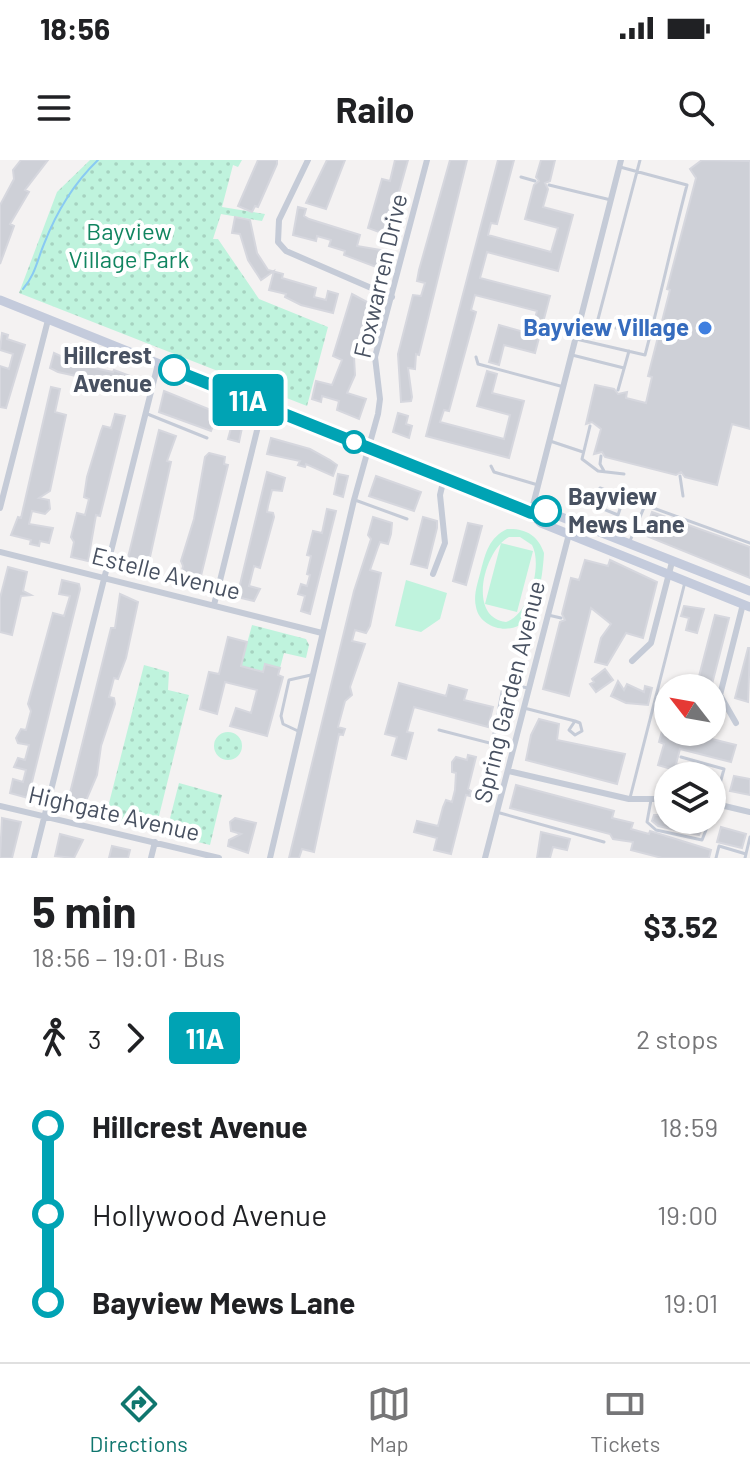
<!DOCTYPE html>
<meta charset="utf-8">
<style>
:root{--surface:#fff;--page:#f6f6f6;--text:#202124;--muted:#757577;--line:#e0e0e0;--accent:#0f766e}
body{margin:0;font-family:Barlow,sans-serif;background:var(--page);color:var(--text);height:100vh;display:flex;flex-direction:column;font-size:30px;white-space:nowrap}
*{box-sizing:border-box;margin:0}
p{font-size:26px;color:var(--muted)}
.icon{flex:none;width:44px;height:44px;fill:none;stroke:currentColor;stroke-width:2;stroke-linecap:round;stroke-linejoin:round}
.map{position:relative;height:698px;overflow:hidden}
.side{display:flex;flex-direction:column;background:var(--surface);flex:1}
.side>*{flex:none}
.badge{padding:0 16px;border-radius:6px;font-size:28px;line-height:52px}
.needle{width:52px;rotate:301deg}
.buttons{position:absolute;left:654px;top:514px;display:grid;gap:16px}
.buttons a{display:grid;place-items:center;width:72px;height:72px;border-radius:50%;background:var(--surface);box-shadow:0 2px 6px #0004;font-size:40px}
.map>.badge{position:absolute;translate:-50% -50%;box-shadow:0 0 0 4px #fff}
.legs{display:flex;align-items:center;gap:12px;height:88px;padding:0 32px;font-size:26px}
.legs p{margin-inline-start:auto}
.overview{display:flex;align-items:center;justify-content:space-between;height:136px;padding:0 32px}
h1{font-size:44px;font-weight:700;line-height:60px}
ul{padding:0 32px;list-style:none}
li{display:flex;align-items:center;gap:28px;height:88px;font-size:30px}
li i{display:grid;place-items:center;width:12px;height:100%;margin:0 10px;background:currentColor}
li i::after{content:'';width:20px;height:20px;margin:-10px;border:6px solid;border-radius:50%;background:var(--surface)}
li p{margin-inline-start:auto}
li:first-child i{background:linear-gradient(#0000 50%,currentColor 0)}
li:last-child i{background:linear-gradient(currentColor 50%,#0000 0)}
.status{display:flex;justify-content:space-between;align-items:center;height:56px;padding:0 40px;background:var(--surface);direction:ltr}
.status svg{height:22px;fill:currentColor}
header{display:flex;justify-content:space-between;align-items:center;height:104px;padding:0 32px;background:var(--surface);font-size:36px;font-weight:700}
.tabs{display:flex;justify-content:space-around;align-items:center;height:112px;border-top:2px solid var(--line);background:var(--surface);font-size:22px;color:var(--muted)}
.tabs a{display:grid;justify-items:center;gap:4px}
.tabs .current{color:var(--accent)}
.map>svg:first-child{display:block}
.green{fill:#bff3dd;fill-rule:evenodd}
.park{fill:url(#park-dots)}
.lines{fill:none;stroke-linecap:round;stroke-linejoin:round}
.stream{stroke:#89caf3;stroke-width:2}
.building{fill:#ced0d7;stroke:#d6d7de;stroke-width:2}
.lane{stroke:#c5cbd7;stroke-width:3}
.street{stroke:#c5cbd7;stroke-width:6}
.secondary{stroke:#c4cbdc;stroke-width:9}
.line-1-casing{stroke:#fff;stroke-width:18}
.line-1{stroke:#00a3b4;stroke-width:12}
.shop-dot{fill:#3f7fe0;stroke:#fff;stroke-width:3}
.stop-1-dot{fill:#fff;stroke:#00a3b4;stroke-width:4}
.labels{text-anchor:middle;stroke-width:8;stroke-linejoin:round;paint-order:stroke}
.park-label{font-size:24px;fill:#118560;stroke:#fff}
.street-label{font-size:24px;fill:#485161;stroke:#fff}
.shop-label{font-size:24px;font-weight:bold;fill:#366cbe;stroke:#fff;text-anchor:end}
.stop-label{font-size:24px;font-weight:bold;fill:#485161;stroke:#fff;text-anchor:end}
</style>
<div class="status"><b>18:56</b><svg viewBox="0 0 49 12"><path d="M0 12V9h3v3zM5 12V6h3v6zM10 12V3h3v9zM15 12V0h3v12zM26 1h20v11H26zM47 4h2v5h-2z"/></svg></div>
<header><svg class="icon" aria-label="menu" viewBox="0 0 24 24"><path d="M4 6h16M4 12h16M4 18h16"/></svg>Railo<svg class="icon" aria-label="search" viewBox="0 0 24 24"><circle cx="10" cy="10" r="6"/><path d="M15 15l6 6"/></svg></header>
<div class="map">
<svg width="750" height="698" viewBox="0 0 750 698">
<defs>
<pattern id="park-dots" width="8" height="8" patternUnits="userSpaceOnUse" patternTransform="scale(2)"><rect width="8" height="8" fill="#bff3dd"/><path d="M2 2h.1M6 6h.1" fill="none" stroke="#a6d2c0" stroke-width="1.8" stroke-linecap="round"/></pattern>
</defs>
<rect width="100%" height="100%" fill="#f4f2f2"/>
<path class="green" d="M507,369c18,-1 31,6 37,24 -1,19 -5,53 -18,67 -14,16 -46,9 -50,-13 -3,-12 2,-25 5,-37 5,-18 8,-32 26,-41zM509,377h11l12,8c11,20 -3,70 -26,77 -40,-5 -21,-73 3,-85z
M501,383l32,8 -16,61 -32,-8z
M406,420l41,13 -7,26 -19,13 -26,-6z"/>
<path class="park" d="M90,0h152l-4,7 -5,-2 -11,42 43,7 -3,7 -41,-7 -8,25h5l41,60 69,28 -21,79 -288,-113 38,-101z
M252,465l54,14 3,6 -3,13 -22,-5 -4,15 -14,-3 -4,6 -21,-5z
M144,505l25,7 -1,18 21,5 -34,137 -50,-13z
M214 586a14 14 0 1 1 28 0a14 14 0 1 1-28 0Z
M179,623l43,12 -12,50 -44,-11z"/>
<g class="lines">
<path class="stream" d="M23,129c12,-14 14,-28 21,-45 12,-31 30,-61 54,-84"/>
</g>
<path class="building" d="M21,0h27l-23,30 4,2 -19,32 4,2 -14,38v-59l14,-26 -1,-9z
M258,0h19v4l-19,43 -3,-1 -3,6 -14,-6z
M327,0h18l-19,49 -20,-6z
M395,0h13l-21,75 -19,-7 14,-49 8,2z
M450,0h17l-48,195 -3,-1 -1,15 -7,-1 4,29 -1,4 -10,1 -3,-48 15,-59 8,1 4,-13 -8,-2 2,-11z
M498,0h16l-17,64 -6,-1 -3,12 63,17 7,-24 -33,-9 9,-34 5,-4 -3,-4 5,-17h14l-5,21 -5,2 3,6 -5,18 30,8 -15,56 -71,-19 -7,26 70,18 -15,57 -31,-8 -5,20 -10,-3 10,-37 32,9 6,-23 -62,-16 -4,15 5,2 -27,99 -5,-1 -4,12 64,17 6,-24 -33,-9 10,-35 10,3 -5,19 32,8 -15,57 -83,-22z
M702,0l48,1v268l-18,-5 -15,61 -32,-8 -4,-5 -5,3 -71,-18 -3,-5 -8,2 7,-25 -9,-7 -6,2 9,-39 19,4 4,5 9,-2 -1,6 20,5 6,-26 -4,-1 22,-86 -3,-1 29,-111 -6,-9z
M298,47l8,2 -2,7 5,3 51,16 -3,11 30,5 -3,19 -40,-15 1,-4 -16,-5 2,-6 -14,-4 -1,5 -23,-6z
M235,57l15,3 7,33 11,17 15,4 -1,4 34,10 -2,9 12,3 2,-9 10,3 -5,19 -32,-8 -16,-8 1,-3 -17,-4 5,-19 -13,9 -13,-20 -8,-26 -8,-1z
M352,134l17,9 -9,30 3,1 -9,23 1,18 -8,18 19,6 -7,20 -22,-9 2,-9 -17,-5 -1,6 -9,-3 4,-18 16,4 10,-25 -9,-4z
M2,173l6,2 -1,4 18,6 -19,63 -6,-1v-41l9,3 4,-15 -13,-4z
M54,193l26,12 33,7 1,-2 24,9 -3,14 -27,-11 -6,4 -9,-2 1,-4 -36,-8 -8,-4z
M51,227l9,2 -5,23 11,3 -16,76 -11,7 10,2 1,9 -5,5 -13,-3 -3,13 24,4 -4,15 -9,-2 -1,5 -9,-2 1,-4 -20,-5 7,-18 3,1z
M164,231l79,32 -4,19 -11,-3 3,-11 -17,-5 -3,8 -52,-19z
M398,253l10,3 -2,8 6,2 -3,12 -16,-6z
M115,254l10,2 -25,100 -4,-1 -8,46 -17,-4 3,-15 -3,-5 6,-24 8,2 4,-16 -5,-2 3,-20 14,-46 2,-5 8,2z
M159,270l17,6 -9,25 4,1 -25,113 -21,-5z
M271,278l39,11 20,11 7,5 -4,11 -27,-12 -1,3 -7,-2 2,-4 -33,-7z
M209,293l16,4 -1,7 4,1 -30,123 -19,-5 4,-17 -2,-5 13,-42 11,-62z
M267,312l18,6 -3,13 -10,-1 -4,16 -1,6 6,1 1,4 -14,51 -6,-2 -5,20 11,3 -6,12 -17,-4z
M338,314l10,2 -5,21 -9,-3z
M376,316l45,16 -7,19 -45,-15z
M327,349l9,2 -26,103 -9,-3 4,-15 -7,-2 3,-10 6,2 3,-11 -3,-1 4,-18 -4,-1 6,-24 9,2z
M652,352l98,35v31l-106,-43z
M373,357l19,6 -1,11 -3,10 -8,-2 -2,5 -8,23 11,3 -11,53 -4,7 -11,-3 -3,11 13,3 -15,43 2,8 -7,6 -7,26 7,2 -2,6 -4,-1 -25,118 -12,-3 -3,9h-10l65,-267 17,-52 -3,-4z
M423,357l14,4v7l-10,40 -16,-4z
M468,363l14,3 -16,59 -13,-4z
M585,400l23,6 2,-6 47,22 -14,56 -17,-5 -19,32 -12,-3 6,-24 10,-14 -20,-16 -22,88 -26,-7 17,-67 5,-2 -3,-6 9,-36 8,2z
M8,407l19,5 -4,19 8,4 -10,1 -9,39 -12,-3v-34z
M62,420l17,4 1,5 -52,209 -18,-5 3,-14 10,3 3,-12 -12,-3 4,-9 7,2 4,-15 -11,-2 -2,-5 5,-9 5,1 5,-19 -3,-7 25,-91 11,3 6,-20 -11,-2z
M120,434l18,8 -12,56 -8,21 -4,-1 -5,19 5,1 1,6 -14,42 -4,29 -15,35 -15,-5 44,-177h4z
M684,446l20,3 -7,24 -11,-3 3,-12 -8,-2z
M715,455l14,3 -18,70h-15z
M228,477l19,5 -6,24 22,6 2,-8 15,4 -2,7 5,2 -16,59 -37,-10 6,-18 15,5 6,-23 -32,-8 -8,32 -17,-5 9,-37 10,2z
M748,488h2l-2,54 -13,-4z
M605,509l8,11 -17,12 -6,-8 4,-2 -2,-3z
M618,521l6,9 3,-6 17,8 1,-6 7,2 -4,17 -22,-2 -15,-7z
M399,523l47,13 3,-11 18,5 -3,10 29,7 -5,20 -74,-20 -7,25 6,1 -7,26 -14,-4 5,-18 -12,-3z
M666,557l2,15h16l52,13 -5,17 -51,-13 -4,15 39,12h-38l1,-5 -20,-6 6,-21 -5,-2z
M539,559l20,5 -2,16 68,14 -8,30 -91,-24 5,-25z
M468,595l8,2 -8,32 3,2 -1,5 -4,-1 -15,59 -17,-4 3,-12 -23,-6 3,-11 21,5 5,-19 3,-7 6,2 3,-12 1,-17 -4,-1v-10l4,-5 11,3z
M734,616l16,3v16l-20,-4z
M516,625l98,26 -2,7 21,5 -2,6 18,5 1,-3 61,19 -2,8h-47l-31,-8 2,-8 -20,-3 -3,-5 -100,-26z
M654,655h14v5h37l-6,15 -41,-9 -6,-5z
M2,658l19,4 -9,36h-12z
M235,658l21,5 -8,30 -20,-7 1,-6 12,-6 -10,-3 -1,-9z
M721,667l25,7 -4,14 -25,-6z
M541,672l29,7 -3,11 -14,-3 -3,11h-13z
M60,674l23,6 -9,18 -19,-2z
M112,686l18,4 -2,8h-19z"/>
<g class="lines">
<path class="lane" d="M640,0l-43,163 53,14
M521,17l14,4
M549,25l62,15
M576,179l69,16c15,-56 27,-113 42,-170l-67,-18
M572,195l52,13
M476,197l2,7 86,23
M618,230l11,-39
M145,253l62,25
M590,266l-8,33 16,12 26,3
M550,281l33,11
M601,296l-1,8 4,7
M491,306l3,6 44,13
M680,316l3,20
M624,337l-6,18 -27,-11 9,-16 45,17 -15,36
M355,340l52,19
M645,345l105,38
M548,455l13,3
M524,548l51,13 5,2 2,8 -7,4 -6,-5 6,-9
M439,570l74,19
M298,571l-15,-7 -2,-8 8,-36 22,-5
M492,584l11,-57 5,-3 20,4
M681,597l43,12 -12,44
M630,638l55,-216
M651,640l-4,22 9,8 46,10 8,-20
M500,653l104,29
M716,698l3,-12 27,8
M745,698l5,-21"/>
<path class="street" d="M308,0l-29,60 -1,22 8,9 106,46
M0,348l48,-188
M531,353l90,-353
M0,392l322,81
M433,414l12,-31 -5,-48 4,-17
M214,445l49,-199
M632,501l19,-18 21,-81
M736,563l-16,-28 23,-91
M508,611l121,28h39
M712,643l38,9
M0,646l219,52
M34,698l124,-494
M151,698l4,-16
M270,698l84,-358 24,-86 2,-15 -5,-42 52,-197
M485,698l84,-324"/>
<path class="secondary" d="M0,140l531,213 10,10 209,84
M531,353l15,-2 204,80"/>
</g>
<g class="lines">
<g class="line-1-casing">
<path id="line-1" d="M174,210l345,138 12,5 15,-2"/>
</g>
<use href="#line-1" class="line-1"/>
</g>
<circle class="shop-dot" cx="705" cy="168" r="8"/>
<g class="stop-1-dot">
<circle cx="174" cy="210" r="14"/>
<circle cx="354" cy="282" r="10"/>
<circle cx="546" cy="351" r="14"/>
</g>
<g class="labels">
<g class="park-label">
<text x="129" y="80">Bayview<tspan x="129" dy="28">Village Park</tspan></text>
</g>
<g class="street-label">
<text transform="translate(381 116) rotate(-77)" y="8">Foxwarren Drive</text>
<text transform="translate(166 414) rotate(14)" y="8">Estelle Avenue</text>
<text transform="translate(510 532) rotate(-76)" y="8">Spring Garden Avenue</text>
<text transform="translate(114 654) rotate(13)" y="8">Highgate Avenue</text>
</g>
<g class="shop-label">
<text x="689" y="176">Bayview Village</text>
</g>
<g class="stop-label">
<text x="152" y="204">Hillcrest<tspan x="152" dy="28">Avenue</tspan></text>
<text x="568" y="345" text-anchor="start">Bayview<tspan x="568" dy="28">Mews Lane</tspan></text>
</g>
</g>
</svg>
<div class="buttons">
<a><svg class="needle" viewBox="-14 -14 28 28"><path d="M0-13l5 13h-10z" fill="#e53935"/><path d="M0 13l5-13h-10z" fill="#757577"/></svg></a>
<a><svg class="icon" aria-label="layers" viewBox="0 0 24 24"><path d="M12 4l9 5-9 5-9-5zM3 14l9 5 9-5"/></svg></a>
</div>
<b class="badge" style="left:248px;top:240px;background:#00a3b4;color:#fff">11A</b>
</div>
<section class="side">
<div class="overview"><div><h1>5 min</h1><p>18:56 – 19:01 · Bus</p></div><b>$3.52</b></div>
<div class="legs"><svg class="icon" aria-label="walk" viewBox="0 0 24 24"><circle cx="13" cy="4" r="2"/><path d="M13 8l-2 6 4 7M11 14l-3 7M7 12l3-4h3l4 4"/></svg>3<svg class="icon" aria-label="forward" viewBox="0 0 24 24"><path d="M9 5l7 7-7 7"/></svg><b class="badge" style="background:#00a3b4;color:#fff">11A</b><p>2 stops</p></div>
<ul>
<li><i style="color:#00a3b4"></i><b>Hillcrest Avenue</b><p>18:59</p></li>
<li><i style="color:#00a3b4"></i><span>Hollywood Avenue</span><p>19:00</p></li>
<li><i style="color:#00a3b4"></i><b>Bayview Mews Lane</b><p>19:01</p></li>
</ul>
</section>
<nav class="tabs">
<a class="current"><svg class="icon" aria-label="directions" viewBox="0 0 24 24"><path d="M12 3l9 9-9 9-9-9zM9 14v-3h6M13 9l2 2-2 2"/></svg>Directions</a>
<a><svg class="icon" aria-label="map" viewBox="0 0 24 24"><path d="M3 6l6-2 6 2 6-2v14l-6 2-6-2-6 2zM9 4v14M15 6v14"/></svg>Map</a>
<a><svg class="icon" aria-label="tickets" viewBox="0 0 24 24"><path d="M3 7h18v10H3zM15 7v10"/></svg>Tickets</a>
</nav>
